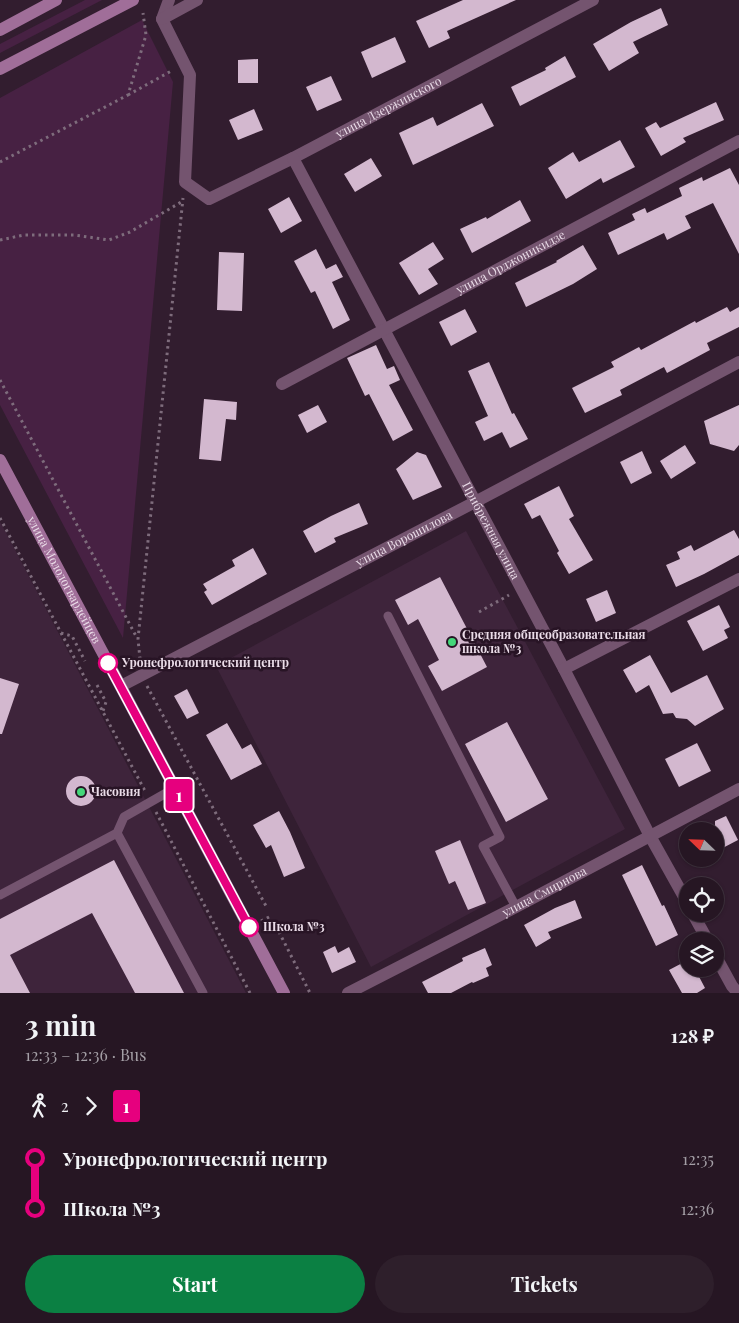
<!DOCTYPE html>
<meta charset="utf-8">
<style>
:root{--surface:#261623;--page:#2e1f2b;--text:#f1f3f6;--muted:#a49fa6;--line:#423541;--accent:#0b8043}
body{margin:0;font-family:"Playfair Display",serif;background:var(--page);color:var(--text);height:100vh;display:flex;flex-direction:column;font-size:19px;white-space:nowrap}
*{box-sizing:border-box;margin:0}
p{font-size:16px;color:var(--muted)}
.icon{flex:none;width:28px;height:28px;fill:none;stroke:currentColor;stroke-width:2;stroke-linecap:round;stroke-linejoin:round}
.map{position:relative;height:993px;overflow:hidden}
.drawer{display:flex;flex-direction:column;background:var(--surface);flex:1}
.drawer>*{flex:none}
.badge{padding:0 10px;border-radius:4px;font-size:18px;line-height:32px}
.needle{width:32px;rotate:293deg}
.tools{position:absolute;left:679px;top:822px;display:grid;gap:10px}
.tools a{display:grid;place-items:center;width:45px;height:45px;border-radius:50%;background:var(--surface);box-shadow:0 1px 4px #0004,0 0 0 1px var(--line);font-size:25px}
.map>.badge{position:absolute;translate:-50% -50%;box-shadow:0 0 0 2px #fff}
.legs{display:flex;align-items:center;gap:8px;height:55px;padding:0 25px;font-size:16px}
.legs p{margin-inline-start:auto}
.head{display:flex;align-items:center;justify-content:space-between;height:85px;padding:0 25px}
h1{font-size:28px;font-weight:700;line-height:38px}
.button{display:flex;gap:10px;margin-top:auto;padding:10px 25px}
.button a{flex:1;height:58px;border-radius:30px;background:var(--accent);color:#fff;font-size:20px;font-weight:700;line-height:58px;text-align:center}
.button a+a{background:var(--page);color:var(--text)}
ul{padding:0 25px;list-style:none}
li{display:flex;align-items:center;gap:18px;height:50px;font-size:19px}
li i{display:grid;place-items:center;width:8px;height:100%;margin:0 6px;background:currentColor}
li i::after{content:'';width:12px;height:12px;margin:-6px;border:4px solid;border-radius:50%;background:var(--surface)}
li p{margin-inline-start:auto}
li:first-child i{background:linear-gradient(#0000 50%,currentColor 0)}
li:last-child i{background:linear-gradient(currentColor 50%,#0000 0)}
.map>svg:first-child{display:block}
.built{fill:#3e243b}
.green{fill:#472143}
.building{fill:#d3b8cf}
.lines{fill:none;stroke-linecap:round;stroke-linejoin:round}
.path{stroke:#7e6c7c;stroke-width:3;stroke-dasharray:2.5 4;stroke-linecap:butt}
.lane{stroke:#74546f;stroke-width:9}
.street{stroke:#74546f;stroke-width:12}
.secondary{stroke:#a06e99;stroke-width:12}
.line-1-casing{stroke:#fff;stroke-width:11}
.line-1{stroke:#e6007e;stroke-width:8}
.poi-dot{fill:#44d77a;stroke:#281425;stroke-width:2}
.stop-1-dot{fill:#fff;stroke:#e6007e;stroke-width:2.5}
.labels{text-anchor:middle;stroke-width:5;stroke-linejoin:round;paint-order:stroke}
.street-label{font-size:12px;fill:#eadce8;stroke:#281425}
.poi-label{font-size:12px;font-weight:bold;fill:#eadce8;stroke:#281425;text-anchor:start}
.stop-label{font-size:12px;font-weight:bold;fill:#eadce8;stroke:#281425;text-anchor:start}
</style>
<div class="map">
<svg width="739" height="993" viewBox="0 0 739 993">
<rect width="100%" height="100%" fill="#321d2f"/>
<path class="built" d="M0,522l10,18 236,453h-246z
M466,531l159,298 -254,138 -155,-301z"/>
<path class="green" d="M85,0h17l-102,53v-9z
M142,20l31,62 -50,556 -123,-233v-307z"/>
<path class="building" d="M463,0h53l-69,31 3,7 -21,10 -13,-27z
M661,8l7,17 -35,17 6,11 -30,18 -16,-27 38,-22z
M395,37l11,25 -34,16 -11,-26z
M565,56l11,21 -56,29 -9,-19 35,-17 -1,-2z
M258,59v24h-20v-23z
M331,76l11,24 -25,11 -11,-24z
M716,102l8,18 -41,18 3,4 -25,14 -16,-28 11,-6 4,6z
M482,103l12,23 -81,39 -14,-32 34,-16 4,9z
M254,109l9,21 -25,10 -9,-20z
M620,140l15,27 -32,16 -2,-5 -35,21 -18,-31 25,-16 6,10z
M371,158l11,18 -27,16 -11,-18z
M730,168l9,17v69l-26,-51 -28,13 6,12 -24,12 -3,-7 -46,22 -10,-22 27,-13 -3,-6 13,-6 2,5 35,-17 -3,-8 23,-11 1,4z
M289,197l13,24 -21,12 -13,-24z
M520,200l11,21 -59,32 -12,-24 26,-12 1,2z
M433,242l11,17 -16,10 10,15 -19,11 -20,-32z
M583,245l14,24 -24,15 -47,23 -11,-24 42,-21 -1,-1z
M316,249l10,20 10,-5 7,13 -11,5 18,38 -17,9 -18,-38 -4,2 -17,-32z
M219,252l25,1 -2,58 -25,-1z
M727,307l3,5 9,-5v20l-32,16 3,7 -43,23 -3,-6 -44,23 2,5 -37,18 -13,-25 42,-21 -3,-5 28,-15 2,3 54,-29 1,2z
M465,309l12,23 -26,14 -12,-24z
M376,345l11,24 7,-3 6,14 -11,5 24,45 -20,11 -24,-47 -4,2 -18,-38z
M489,362l23,52 2,-1 14,26 -18,9 -8,-16 -18,9 -9,-19 13,-6 -20,-45z
M204,399l33,3 -1,18 -10,-1 -5,42 -22,-2z
M318,405l9,17 -20,11 -9,-18z
M739,405v40l-5,6 -24,-7 -6,-23z
M685,445l11,18 -25,16 -11,-18z
M642,451l10,22 -21,11 -11,-22z
M417,452l9,3 16,32 -29,13 -17,-31z
M559,486l15,30 -5,3 24,41 -24,14 -12,-21 2,-2 -19,-36 -8,4 -8,-15z
M359,503l9,21 -34,14 2,4 -21,11 -12,-22 28,-15z
M734,530l5,9v16l-35,19 -28,13 -10,-22 14,-6 -3,-7 14,-7 3,6z
M253,548l14,26 -55,31 -8,-13 3,-2 -4,-6 32,-18 -3,-6z
M440,577l47,90 -45,24 -14,-25 11,-6 -21,-41 -10,6 -13,-25z
M607,590l9,23 -20,9 -10,-23z
M719,605l11,22 -6,3 4,8 -25,13 -16,-30z
M650,655l21,38 36,-18 17,34 -29,17 -8,-7 -11,-1 -3,-5 -10,1 -14,-29 -13,8 -13,-23z
M0,678l19,6 -17,50h-2z
M187,689l12,24 -12,6 -13,-23z
M507,722l41,77 -42,23 -41,-78z
M227,723l15,26 9,-5 11,20 -31,16 -25,-45z
M697,743l14,28 -32,16 -14,-28z
M66 791a15 15 0 1 1 30 0a15 15 0 1 1-30 0Z
M279,811l11,21 15,36 -21,9 -13,-32 -5,3 -13,-23z
M726,816l12,24 -23,12v-31z
M460,840l26,63 -18,7 -13,-29 -6,3 -14,-33z
M114,860l70,133h-49l-43,-80 -82,42 20,38h-30v-74z
M642,865l20,41 2,-1 14,30 -22,11 -34,-71z
M575,900l7,18 -34,14 3,6 -15,9 -12,-22 31,-17z
M335,946l3,7 11,-6 7,15 -24,11 -9,-21z
M485,948l7,17 -6,3 3,8 -16,7 -1,-1 -21,11h-23l-6,-11 41,-21 -1,-3z
M688,960v9h7l10,19 -8,5h-15l-13,-23z"/>
<g class="lines">
<path class="path" d="M128,95l45,-25
M0,162l128,-67 18,-60 -3,-22
M0,240l24,-5h50l35,5 21,-8 53,-31
M0,380l137,258
M0,518l145,273
M479,612l30,-17
M61,633l11,3 13,25
M140,659l-2,-20 45,-441
M97,685l9,17 -3,9
M147,686l119,220
M156,812l94,181
M261,921l10,-5
M276,926l34,67"/>
<path class="lane" d="M388,616l112,221 -17,9 33,61
M117,833l86,160
M0,895l117,-62 7,-16 51,-29"/>
<g class="street">
<path id="s1" d="M169,0l-7,19 28,56 -5,107 24,17 84,-41 300,-158"/>
<path d="M162,19l35,-19"/>
<path id="s2" d="M293,158l271,511 86,167 38,68"/>
<path id="s3" d="M282,384l457,-243"/>
<path d="M564,669l175,-90"/>
<path id="s4" d="M121,686l354,-184 264,-140"/>
<path d="M693,914l15,27"/>
<path d="M715,955l17,31 6,7"/>
<path id="s5" d="M348,993l168,-86 223,-118"/>
</g>
<g class="secondary">
<path d="M0,30l56,-30"/>
<path d="M0,69l133,-69"/>
<path id="s6" d="M0,460l284,533"/>
</g>
</g>
<g class="lines">
<g class="line-1-casing">
<path id="line-1" d="M108,663l141,264"/>
</g>
<use href="#line-1" class="line-1"/>
</g>
<g class="poi-dot">
<circle cx="452" cy="642" r="5"/>
<circle cx="81" cy="792" r="5"/>
</g>
<g class="stop-1-dot">
<circle cx="108" cy="663" r="9"/>
<circle cx="249" cy="927" r="9"/>
</g>
<g class="labels">
<g class="street-label">
<text dy="4" stroke="none"><textPath href="#s1" startOffset="421">улица Дзержинского</textPath></text>
<text dy="4" stroke="none"><textPath href="#s3" startOffset="259">улица Орджоникидзе</textPath></text>
<text dy="4" stroke="none"><textPath href="#s2" startOffset="422">Прибрежная улица</textPath></text>
<text dy="4" stroke="none"><textPath href="#s4" startOffset="319">улица Ворошилова</textPath></text>
<text dy="4" stroke="none"><textPath href="#s6" startOffset="136">улица Молодогвардейцев</textPath></text>
<text dy="4" stroke="none"><textPath href="#s5" startOffset="221">улица Смирнова</textPath></text>
</g>
<g class="poi-label">
<text x="462" y="639">Средняя общеобразовательная<tspan x="462" dy="14">школа №3</tspan></text>
<text x="91" y="796">Часовня</text>
</g>
<g class="stop-label">
<text x="122" y="667">Уронефрологический центр</text>
<text x="263" y="931">Школа №3</text>
</g>
</g>
</svg>
<div class="tools">
<a><svg class="needle" viewBox="-14 -14 28 28"><path d="M0-13l5 13h-10z" fill="#e53935"/><path d="M0 13l5-13h-10z" fill="#a49fa6"/></svg></a>
<a><svg class="icon" aria-label="locate" viewBox="0 0 24 24"><circle cx="12" cy="12" r="6"/><path d="M12 2v4M12 18v4M2 12h4M18 12h4"/></svg></a>
<a><svg class="icon" aria-label="layers" viewBox="0 0 24 24"><path d="M12 4l9 5-9 5-9-5zM3 14l9 5 9-5"/></svg></a>
</div>
<b class="badge" style="left:179px;top:795px;background:#e6007e;color:#fff">1</b>
</div>
<section class="drawer">
<div class="head"><div><h1>3 min</h1><p>12:33 – 12:36 · Bus</p></div><b>128 ₽</b></div>
<div class="legs"><svg class="icon" aria-label="walk" viewBox="0 0 24 24"><circle cx="13" cy="4" r="2"/><path d="M13 8l-2 6 4 7M11 14l-3 7M7 12l3-4h3l4 4"/></svg>2<svg class="icon" aria-label="forward" viewBox="0 0 24 24"><path d="M9 5l7 7-7 7"/></svg><b class="badge" style="background:#e6007e;color:#fff">1</b></div>
<ul>
<li><i style="color:#e6007e"></i><b>Уронефрологический центр</b><p>12:35</p></li>
<li><i style="color:#e6007e"></i><b>Школа №3</b><p>12:36</p></li>
</ul>
<div class="button"><a>Start</a><a>Tickets</a></div>
</section>
